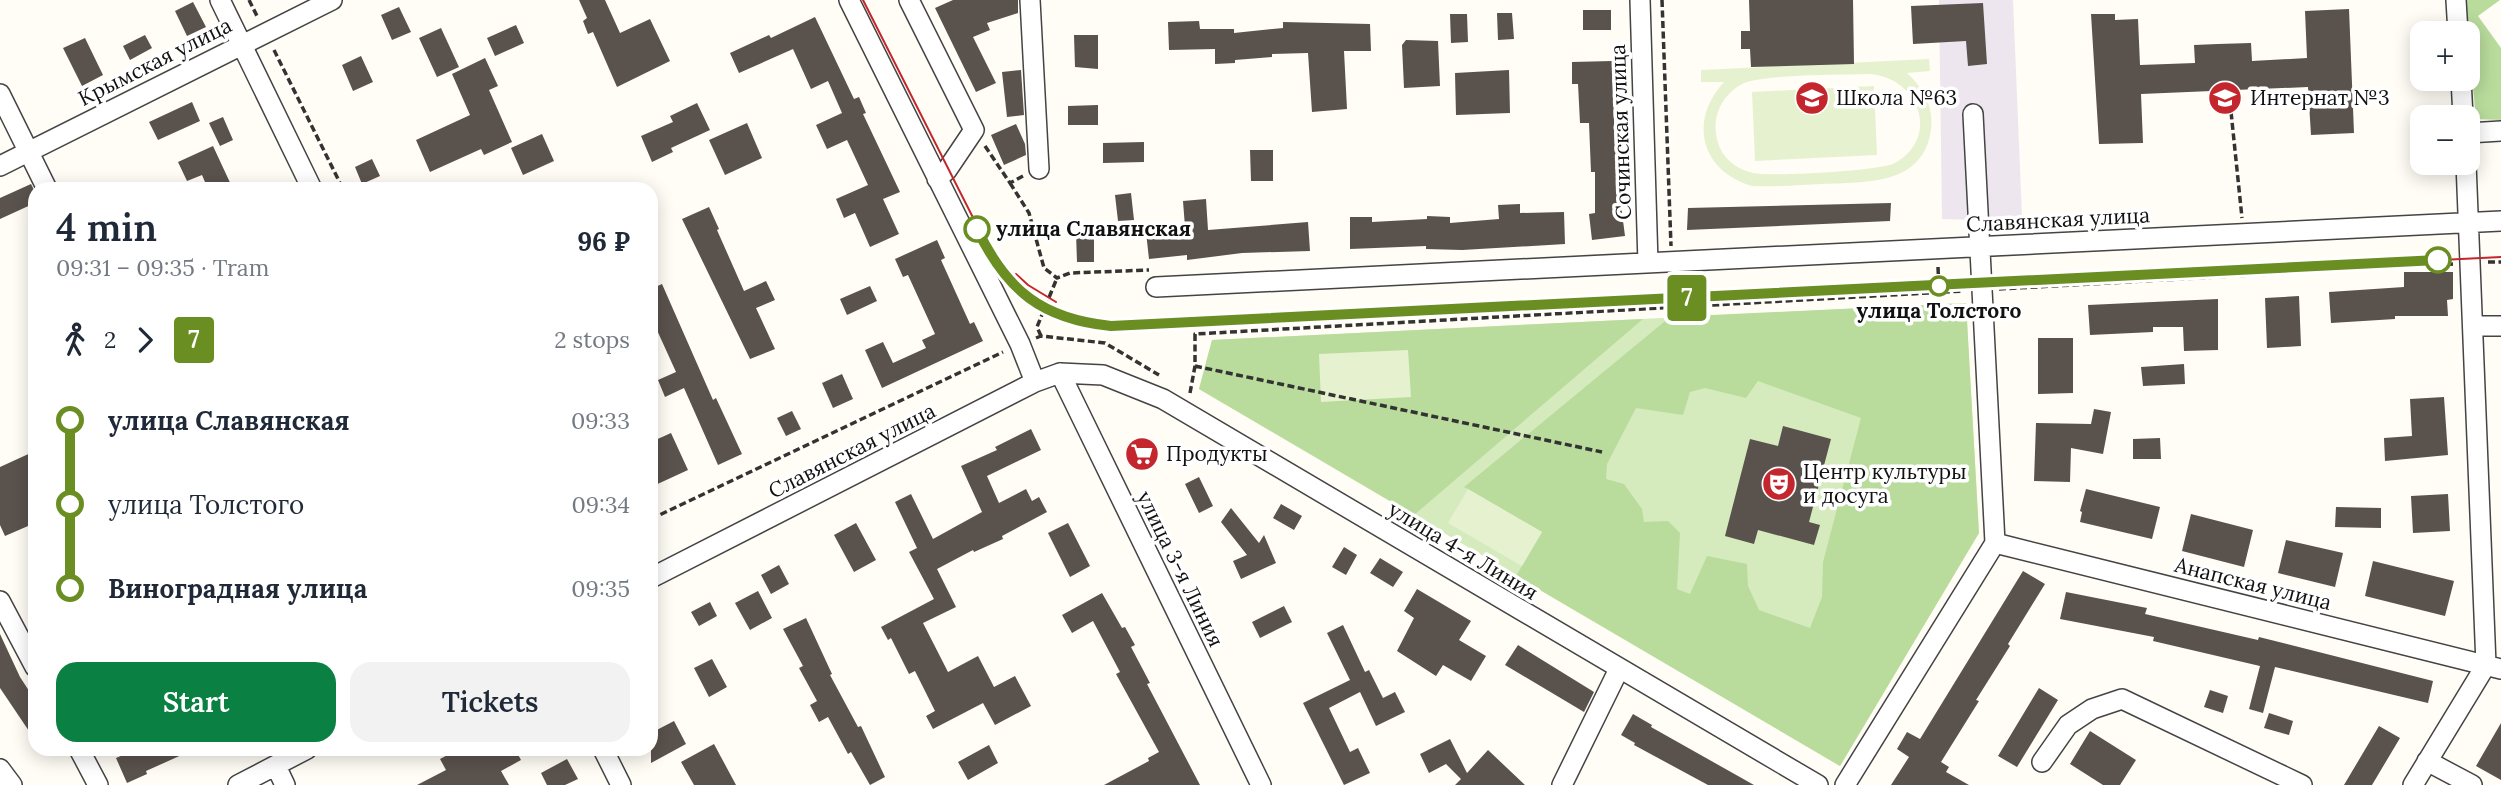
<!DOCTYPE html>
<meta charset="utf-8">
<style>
:root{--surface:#fff;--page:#f2f2f3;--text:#1f2937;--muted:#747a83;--accent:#0b8043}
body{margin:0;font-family:Lora,serif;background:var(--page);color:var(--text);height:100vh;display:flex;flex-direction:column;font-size:26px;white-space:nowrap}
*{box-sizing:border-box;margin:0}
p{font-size:23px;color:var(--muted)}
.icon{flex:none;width:38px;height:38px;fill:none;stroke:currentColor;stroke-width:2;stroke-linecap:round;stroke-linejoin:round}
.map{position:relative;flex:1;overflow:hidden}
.side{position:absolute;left:28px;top:182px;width:630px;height:574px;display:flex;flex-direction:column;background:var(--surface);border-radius:21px;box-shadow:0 4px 18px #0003}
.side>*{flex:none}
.badge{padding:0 14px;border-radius:5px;font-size:24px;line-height:46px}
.controls{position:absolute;left:2410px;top:21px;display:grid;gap:14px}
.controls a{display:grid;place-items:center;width:70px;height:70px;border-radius:14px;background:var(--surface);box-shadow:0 4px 18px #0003;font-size:35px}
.map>.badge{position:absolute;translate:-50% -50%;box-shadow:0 0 0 4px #fff}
.legs{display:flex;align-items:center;gap:10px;height:77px;padding:0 28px;font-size:23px}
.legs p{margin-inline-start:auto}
.head{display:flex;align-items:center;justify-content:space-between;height:119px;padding:0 28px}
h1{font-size:38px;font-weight:600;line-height:52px}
.action{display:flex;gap:14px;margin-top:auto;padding:14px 28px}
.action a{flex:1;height:80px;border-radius:21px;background:var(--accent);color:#fff;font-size:28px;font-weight:600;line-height:80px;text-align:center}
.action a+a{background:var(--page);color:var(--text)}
ul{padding:0 28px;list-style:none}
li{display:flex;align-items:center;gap:24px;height:84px;font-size:26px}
li i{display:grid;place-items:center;width:10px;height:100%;margin:0 9px;background:currentColor}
li i::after{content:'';width:18px;height:18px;margin:-9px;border:5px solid;border-radius:50%;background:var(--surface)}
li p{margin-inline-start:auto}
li:first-child i{background:linear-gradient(#0000 50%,currentColor 0)}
li:last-child i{background:linear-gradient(currentColor 50%,#0000 0)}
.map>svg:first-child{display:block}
.industrial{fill:#eee6ef}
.green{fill:#d5ebbd}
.forest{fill:#b9dc9c;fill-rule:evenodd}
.pitch{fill:#e6f2cf;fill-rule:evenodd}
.building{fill:#5a524d}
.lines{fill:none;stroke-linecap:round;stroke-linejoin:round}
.minor-casing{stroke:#444;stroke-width:22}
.path{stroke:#333;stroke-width:3.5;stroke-dasharray:7 3.5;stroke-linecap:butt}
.minor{stroke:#fff;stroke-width:19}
.tram{stroke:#c4262e;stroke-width:2}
.line-1-casing{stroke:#fff;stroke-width:16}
.line-1{stroke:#6b8e23;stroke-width:10}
.stop-1-dot{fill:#fff;stroke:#6b8e23;stroke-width:3.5}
.labels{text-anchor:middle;stroke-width:7;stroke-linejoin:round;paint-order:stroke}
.street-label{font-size:21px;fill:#111;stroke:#fff}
.poi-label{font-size:21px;fill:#111;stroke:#fff;text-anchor:start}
.stop-label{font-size:21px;font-weight:bold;fill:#111;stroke:#fff;text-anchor:start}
</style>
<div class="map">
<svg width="2501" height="785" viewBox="0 0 2501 785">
<rect width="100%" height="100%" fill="#fffdf5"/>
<path class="industrial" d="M1939,0h74l9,216 -45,4 -35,-1z"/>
<path class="green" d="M1966,303l13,230 -139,233 -641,-377 13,-49z"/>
<path class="forest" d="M2465,0h35l-22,16 23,32v72l-25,-1z
M1966,303l13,230 -139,233 -324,-190 26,-44 -78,-45 206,-170zM1758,381l103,37 -38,144 -1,35 -12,31 -51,-18 -11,-24 -1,-22 -40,-8 -17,38 -13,-5 3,-56 -12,-12 -24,1 -2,-13 -18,-25 -18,-5 1,-15 29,-56 47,7 7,-23 15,-4 41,10z
M1643,319l-229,196 -215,-126 13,-49z"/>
<path class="pitch" d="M1929,59l1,12 -23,2c16,15 27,33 24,56 -7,57 -66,53 -109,55 -23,1 -46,3 -70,2 -51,-15 -64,-65 -28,-104h-23v-12zM1869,74c50,3 72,63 26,89 -14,8 -125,14 -142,10 -14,-3 -27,-12 -33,-25 -5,-11 -6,-25 -2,-36 4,-12 13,-22 24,-28 21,-10 99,-9 127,-10z
M1874,86l3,69 -122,6 -3,-69z
M1408,350l3,47 -90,5 -2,-48z
M1468,489l74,43 -20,34 -74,-43z"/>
<path class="building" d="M579,0h26l15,33 30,-14 20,42 -53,26 -24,-55 -5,2 -5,-13 4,-3z
M953,0h65v13l-31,10 3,7 -17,7 23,46 -20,9 -41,-84z
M1749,0h104l1,64 -103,3 -1,-18h-9v-18h9z
M193,2l13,25 -19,9 -12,-25z
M1983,3l4,61 -19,2 -2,-25 -53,3 -2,-38z
M399,7l12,25 -19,8 -11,-25z
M2349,9l5,124 -43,2 -3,-48 -167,7 2,49 -44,1 -8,-130h24v6l23,-1 2,46 55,-2 -1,-18 24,-1 33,-1 1,18 55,-3 -2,-47z
M1583,10h28v20h-28z
M1497,13h15l2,26 -16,1z
M1450,14h17l1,28 -17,1z
M815,17l39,82 5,-2 7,16 -3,1 37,78 -17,7 16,35 -29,13 -15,-34 -11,5 -8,-19 32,-14 -21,-45 -20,9 -11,-24 26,-12 -14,-32 -17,8 -18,-40 -54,24 -9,-20 39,-18 2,3z
M1199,21l1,8h34v4l49,-5v-6l87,2 1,27h-27l3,58 -35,3 -4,-59 -36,1v3l-37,3v3l-20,1v-15l-46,1 -1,-28z
M516,25l8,18 -29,13 -8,-18z
M441,28l18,39 -22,10 -18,-39z
M145,35l7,13 -22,12 -7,-14z
M1074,35h24v34l-23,-2z
M85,38l18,37 -21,11 -19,-38z
M1406,40l32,1 2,45 -36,2 -2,-43z
M361,56l12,26 -20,9 -11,-26z
M485,58l13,28 -9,4 23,52 -28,13 -3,-6 -51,23 -14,-32 54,-25 -18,-41z
M1612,61l3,88h11l1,56h-6l4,31 -33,4 -3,-26 6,-1v-41h-4l-2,-49h-9l-2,-39h-6v-22z
M1021,70l3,45 -17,2 -5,-45z
M1509,70l1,43 -54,2 -1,-42z
M192,102l8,19 -42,19 -9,-18z
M697,103l13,27 -39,18 2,4 -21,10 -11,-26 32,-14 -3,-6z
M1098,105v20h-30v-19z
M223,117l10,23 -13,6 -11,-23z
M747,123l15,35 -37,17 -16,-35z
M1016,124l9,20 1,11 -22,10 -13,-30z
M542,134l12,27 -31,14 -12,-27z
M1144,142v20l-41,1v-20z
M213,146l20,43h-25l-6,-14 -15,6 -9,-19z
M1250,150h23v31h-22z
M372,159l8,17 -18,8 -7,-17z
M31,184l4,8v11l-35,16v-21z
M1131,193l3,27 -16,1 -3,-26z
M1206,199l2,31 100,-8 2,29 -68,2 -55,7v-5l-38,4 -3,-27 39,-5 -2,-26z
M1891,203l-1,18 -203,9 1,-22z
M1520,204v9l44,-1 1,32 -103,6 -36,-1v-3l-76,3v-32h22v5l55,-3v-3l23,1v6l49,-4 -1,-14z
M709,207l10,22 -2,1 27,61 22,-10 9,19 -19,8 19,41 -25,10 -68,-140z
M1094,232v30h-17l-1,-29z
M937,240l8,18 -4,2 29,64 4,-2 9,19 -101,47 -17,-38 18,-8 10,21 33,-15 -4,-8 13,-6 -27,-59 -5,2 -8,-18z
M2404,272h49v27l-6,1 1,16h-53v3l-64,4 -2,-31 75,-5z
M662,284l51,116 3,-2 26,56 -24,11 -34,-77 -19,9 -7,-17 18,-8 -25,-55v-28z
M870,286l7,15 -30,14 -7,-16z
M2299,296l2,50 -34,2 -2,-50z
M2218,299v51l-34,1 -1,-24h-30v5l-63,3 -2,-30z
M2038,338h35v55l-35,1z
M2184,364l1,20 -42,2 -2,-19z
M842,374l11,25 -20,9 -11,-25z
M2444,397l4,58 -63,6 -1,-23 28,-2 -2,-37z
M2094,409l17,3 -8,42 -32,-6 -1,34 -36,-1 2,-58 55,1z
M792,411l9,18 -15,7 -9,-18z
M1783,426l48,13 -22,83 11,3 -6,20 -56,-15 -4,14 -29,-8 25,-97 28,7z
M1031,429l10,21 -54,26 12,27 27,-14 6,12 7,-4 8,15 -45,24 1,3 -29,13 -1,-2 -36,19 19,38 -33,16 25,49 30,-16 16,31 21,-11 16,30 -36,19 -12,-22 -50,26 -7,-13 9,-5 -20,-40 -6,3 -18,-36 -3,2 -7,-13 53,-28 -25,-47 8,-4 -22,-46 16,-8 22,45 49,-27 -21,-46 36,-16 -2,-3z
M671,433l17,37 -37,17v-45z
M1146,438l12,19 -20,12 -12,-18z
M2160,438l1,21h-28v-20z
M35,451v72l-30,13 -5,-11v-58z
M1199,477l14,29 -14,7 -14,-29z
M2086,489l74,18 -8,32 -72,-17 2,-10 -2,-1z
M2448,494l2,37 -37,2 -2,-37z
M1281,504l21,12 -8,14 -21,-12z
M2336,507l45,1v20l-46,-1z
M1231,508l28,35 5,-8 12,28 -35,16 -8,-18 14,-6 -26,-33z
M2191,514l62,16 -9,37 -62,-16z
M856,523l20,37 -22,12 -20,-37z
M1068,523l22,43 -20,11 -22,-44z
M2286,540l57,13 -8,34 -57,-14z
M1344,547l13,8 -11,20 -14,-8z
M1380,558l23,14 -10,15 -23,-14z
M2373,561l81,20 -9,35 -80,-20z
M779,565l10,19 -18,10 -10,-19z
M2023,571l22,13 -37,60 2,2 -34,54 3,1 -38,61 8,5 -3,5 23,13h-78l18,-28 -12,-8 10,-17 13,7z
M1417,589l54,32 -12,19 27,16 -15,25 -28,-16 -7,11 -39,-25 17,-33 -10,-7z
M758,591l14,27 -22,12 -15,-27z
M2066,592l81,16 -2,6 113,26 1,-3 174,44 -5,22 -153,-36 -12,46 -14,-4 11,-43 -107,-25 1,-4 -94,-18z
M1102,593l20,35 3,-1 10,18 -4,2 19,36 -3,1 53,101h-96l45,-24 -1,-3 11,-6 -43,-78 4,-2 -27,-51 -21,12 -10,-18z
M710,602l7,14 -18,10 -8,-14z
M1284,606l8,16 -32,16 -8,-16z
M806,618l26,56 -2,1 28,52 3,-1 24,51 -15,8 -19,-33 -3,2 -20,-37 -9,5 -9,-17 7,-4 -18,-33 4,-2 -20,-37z
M1343,625l22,47 4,-2 14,28 12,-6 10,20 -29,14 -16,-34 -31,16 21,44 8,-4 12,25 -26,12 -41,-82 47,-23 -23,-47z
M0,634l20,43 15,23v40l-35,-52z
M1518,645l76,47 -10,20 -79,-47z
M712,659l15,28 -18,10 -15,-29z
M2039,688l19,12 -41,67 -19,-11z
M2210,690l18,6 -5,17 -19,-6z
M2269,713l24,8 -4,14 -25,-7z
M1633,714l19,11 -1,2 103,58h-46l-74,-40 1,-2 -14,-8z
M674,721l12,23 -35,19v-30z
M2501,723v57l-25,-14z
M2379,726l21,12 -28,47h-28z
M2090,731l46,29 -16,25h-17l-33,-21z
M1450,739l17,34 21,-23 37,35h-70l6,-6 -15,-15 -17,9 -9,-19z
M714,744l22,41h-42l-13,-23z
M989,745l9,18 -30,17 -10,-18z
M137,749h58l-49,22 1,3 -20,9 -11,-25z
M459,749h56l6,11 -20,11 8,14h-92l29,-15 -6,-11z
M567,759l11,20 -13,6h-18l-6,-12z"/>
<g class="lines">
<g class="minor-casing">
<path id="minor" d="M220,0l92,189
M849,0l171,344 15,38
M909,0l65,130 -27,40 -10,9
M1030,0l9,169
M1640,0l8,263
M2456,0l2,33
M2461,79l2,38
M0,94l47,95
M2468,133l33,-2
M0,166l332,-166
M1156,287l1345,-66
M2473,326h28
M1060,373l201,412
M1995,543l506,126
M651,578l384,-196 25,-9 43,2 60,24 655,386
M0,601l35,66
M79,749l19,36
M603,749l18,36
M2427,761l45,24
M2042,762l26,-37 24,-16 30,-10 180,86
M276,766l9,19
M0,769l12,16
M238,785l69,-36
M1562,785l57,-116
M1845,785l150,-242 -22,-429
M2413,785l73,-120 -20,-502"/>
</g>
<path class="path" d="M249,0l9,18
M1662,0l9,246
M274,50l69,139
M2230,102l12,116
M985,146l25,37 13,-7
M1010,183l19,30 15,55 13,10 13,-5 79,-3
M2488,262h13
M1938,267l1,24
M1999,289l454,-25
M1041,336l-4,-9 20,-49
M1036,338l5,-2 64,7 54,32
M1195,366l407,86
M1190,393l5,-27v-32l768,-43
M651,519l352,-167"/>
<use href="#minor" class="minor"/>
<path class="tram" d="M863,0l137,271c28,35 74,55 119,55l1382,-69
M1016,274l12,11 28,17"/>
</g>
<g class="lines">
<g class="line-1-casing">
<path id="line-1" d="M977,229c30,62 65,90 134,97l1327,-66"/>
</g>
<use href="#line-1" class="line-1"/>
</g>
<defs>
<g id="school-disc" transform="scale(1.75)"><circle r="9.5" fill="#c4262e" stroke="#fff"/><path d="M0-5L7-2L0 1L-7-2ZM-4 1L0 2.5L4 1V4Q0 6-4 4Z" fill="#fff"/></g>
<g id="supermarket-disc" transform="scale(1.75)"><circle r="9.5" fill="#c4262e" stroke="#fff"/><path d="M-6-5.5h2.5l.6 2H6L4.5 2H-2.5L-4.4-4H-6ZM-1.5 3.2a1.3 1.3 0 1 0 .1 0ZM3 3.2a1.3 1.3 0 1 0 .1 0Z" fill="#fff"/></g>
<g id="theatre-disc" transform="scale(1.75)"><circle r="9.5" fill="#c4262e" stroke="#fff"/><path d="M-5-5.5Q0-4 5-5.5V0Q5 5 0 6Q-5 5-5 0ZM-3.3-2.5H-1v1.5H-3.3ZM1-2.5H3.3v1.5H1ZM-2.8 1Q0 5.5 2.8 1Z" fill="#fff"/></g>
</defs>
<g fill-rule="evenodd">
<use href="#school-disc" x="1812" y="98"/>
<use href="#school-disc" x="2225" y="98"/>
<use href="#supermarket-disc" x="1142" y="454"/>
<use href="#theatre-disc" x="1779" y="484"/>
</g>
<g class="stop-1-dot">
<circle cx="977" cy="229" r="12"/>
<circle cx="2438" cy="260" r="12"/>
<circle cx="1939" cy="286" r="9"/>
</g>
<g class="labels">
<g class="street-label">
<text transform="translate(155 62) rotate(-27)" y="7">Крымская улица</text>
<text transform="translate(1621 132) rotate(-92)" y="7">Сочинская улица</text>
<text transform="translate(2058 220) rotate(-3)" y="7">Славянская улица</text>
<text transform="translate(852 451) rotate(-27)" y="7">Славянская улица</text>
<text transform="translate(1463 551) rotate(31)" y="7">улица 4-я Линия</text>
<text transform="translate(1180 569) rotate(64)" y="7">улица 3-я Линия</text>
<text transform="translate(2253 584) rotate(14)" y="7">Анапская улица</text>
</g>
<g class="poi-label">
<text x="1836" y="105">Школа №63</text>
<text x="2250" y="105">Интернат №3</text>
<text x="1166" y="461">Продукты</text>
<text x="1803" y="479">Центр культуры<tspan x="1803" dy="24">и досуга</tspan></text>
</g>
<g class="stop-label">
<text x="996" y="236">улица Славянская</text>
<text x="1939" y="318" text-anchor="middle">улица Толстого</text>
</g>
</g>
</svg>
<div class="controls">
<a>+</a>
<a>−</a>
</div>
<b class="badge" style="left:1687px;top:298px;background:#6b8e23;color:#fff">7</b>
<section class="side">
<div class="head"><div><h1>4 min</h1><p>09:31 – 09:35 · Tram</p></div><b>96 ₽</b></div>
<div class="legs"><svg class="icon" aria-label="walk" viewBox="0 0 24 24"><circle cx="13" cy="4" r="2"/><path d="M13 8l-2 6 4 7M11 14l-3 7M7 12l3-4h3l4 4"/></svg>2<svg class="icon" aria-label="forward" viewBox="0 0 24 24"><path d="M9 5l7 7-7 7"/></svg><b class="badge" style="background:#6b8e23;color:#fff">7</b><p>2 stops</p></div>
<ul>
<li><i style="color:#6b8e23"></i><b>улица Славянская</b><p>09:33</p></li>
<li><i style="color:#6b8e23"></i><span>улица Толстого</span><p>09:34</p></li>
<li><i style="color:#6b8e23"></i><b>Виноградная улица</b><p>09:35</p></li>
</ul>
<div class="action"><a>Start</a><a>Tickets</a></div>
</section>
</div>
